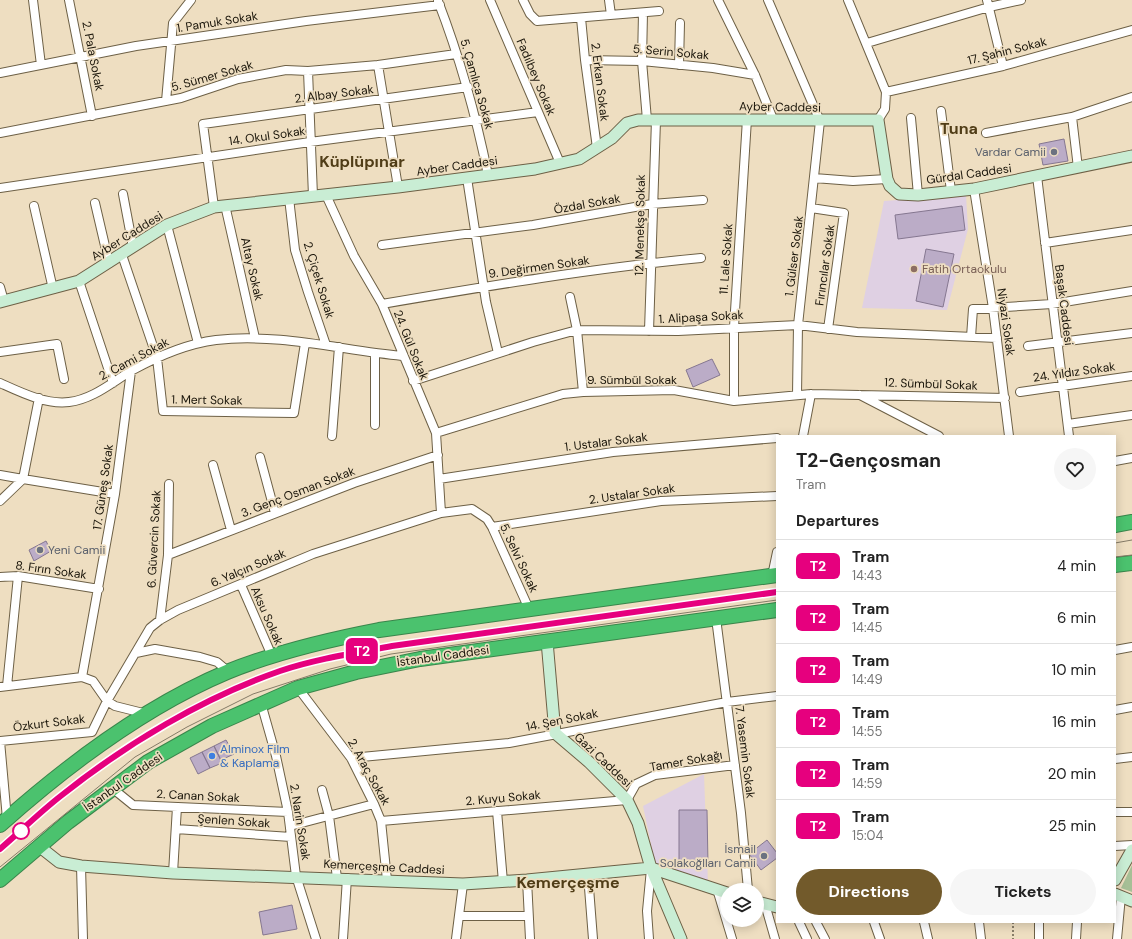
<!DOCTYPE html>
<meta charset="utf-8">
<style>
:root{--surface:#fff;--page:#f6f6f6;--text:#222;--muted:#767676;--line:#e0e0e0;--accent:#725a2b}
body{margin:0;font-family:"DM Sans",sans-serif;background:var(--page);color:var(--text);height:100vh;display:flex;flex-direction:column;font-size:15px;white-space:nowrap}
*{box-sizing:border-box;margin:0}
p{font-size:13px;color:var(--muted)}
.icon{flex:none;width:22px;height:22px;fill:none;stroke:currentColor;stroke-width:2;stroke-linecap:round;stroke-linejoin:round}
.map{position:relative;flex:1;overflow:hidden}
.panel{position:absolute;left:776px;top:435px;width:340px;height:488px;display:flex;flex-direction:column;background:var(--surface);border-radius:0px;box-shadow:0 2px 10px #0003}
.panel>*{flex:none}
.badge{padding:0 8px;border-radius:6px;font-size:14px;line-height:26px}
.controls{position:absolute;left:720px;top:883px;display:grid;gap:8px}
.controls a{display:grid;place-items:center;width:44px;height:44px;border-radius:50%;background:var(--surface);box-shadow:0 2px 10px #0003;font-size:20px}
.map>.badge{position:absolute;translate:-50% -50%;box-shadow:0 0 0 2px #fff}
h2{padding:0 20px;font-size:15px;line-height:36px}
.round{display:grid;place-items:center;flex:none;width:42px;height:42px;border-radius:21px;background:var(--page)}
.summary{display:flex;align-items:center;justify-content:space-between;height:68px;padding:0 20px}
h1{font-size:19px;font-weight:700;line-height:30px}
.action{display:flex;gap:8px;margin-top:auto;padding:8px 20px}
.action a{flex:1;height:46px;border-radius:24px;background:var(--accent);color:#fff;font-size:16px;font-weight:700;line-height:46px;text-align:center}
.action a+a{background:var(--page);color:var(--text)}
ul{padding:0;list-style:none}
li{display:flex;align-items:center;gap:12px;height:52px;padding:0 20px;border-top:1px solid var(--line)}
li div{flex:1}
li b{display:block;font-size:15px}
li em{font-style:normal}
li .badge{min-width:44px;font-weight:700;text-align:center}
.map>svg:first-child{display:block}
.education{fill:#dfd0e3}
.green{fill:#a6bf96}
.building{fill:#bbacc7;stroke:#857790}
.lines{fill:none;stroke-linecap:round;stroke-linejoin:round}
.street-casing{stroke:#6d6046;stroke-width:10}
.secondary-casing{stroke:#6d6046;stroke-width:13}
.highway-casing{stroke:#3a854b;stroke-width:16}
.path{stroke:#887d69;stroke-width:2;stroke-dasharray:2 2;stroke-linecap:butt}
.street{stroke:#fff;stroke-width:8}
.secondary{stroke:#c9edd4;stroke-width:11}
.highway{stroke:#4bc26e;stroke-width:14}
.tram{stroke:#857b67;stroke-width:1}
.line-casing{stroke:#fff;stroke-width:9}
.line{stroke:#e6007e;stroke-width:6}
.worship-dot{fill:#6b7280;stroke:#eedec1;stroke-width:1.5}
.education-dot{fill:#8d6e63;stroke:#eedec1;stroke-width:1.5}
.shop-dot{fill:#3f7fe0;stroke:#eedec1;stroke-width:1.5}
.stop-dot{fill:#fff;stroke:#e6007e;stroke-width:2}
.labels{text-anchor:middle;stroke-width:3.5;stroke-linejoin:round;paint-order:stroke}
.street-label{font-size:12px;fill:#191409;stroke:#eedec1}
.worship-label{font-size:12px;fill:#5b616d;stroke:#eedec1;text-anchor:end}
.education-label{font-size:12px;fill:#785e54;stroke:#eedec1;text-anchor:start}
.shop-label{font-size:12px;fill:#366cbe;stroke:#eedec1;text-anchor:start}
.district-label{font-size:16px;font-weight:bold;fill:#503d17;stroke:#eedec1}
</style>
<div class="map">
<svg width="1132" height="939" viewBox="0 0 1132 939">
<rect width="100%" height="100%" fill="#eedec1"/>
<path class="education" d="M966,195l2,34 -21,81 -85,-2 22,-107z
M704,774l4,110 -53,-20 -12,-58z"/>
<path class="green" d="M1132,865v27l-11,-4z"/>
<path class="building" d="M1064,139l4,22 -25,4 -4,-21z
M962,206l3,24 -67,9 -3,-24z
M926,249l28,5 -11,53 -27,-6z
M712,359l8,16 -27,12 -7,-17z
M46,541l5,10 -17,10 -5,-11z
M226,740l8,14 -13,6 -7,-14z
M214,746l8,17 -12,5 -8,-16z
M202,752l8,16 -12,6 -8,-16z
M679,810h28l1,55h-29z
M767,840l10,13v5l-16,12 -12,-16z
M292,905l5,24 -34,6 -4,-23z"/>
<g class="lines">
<g class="street-casing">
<path id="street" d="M33,0l8,65
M69,0l23,116
M490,0l70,163
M523,0l7,14 7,7 122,-10
M609,0l2,15
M718,0l37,75 18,44
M768,0l52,121 -22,204 -1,70
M848,0l38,92 -1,17 -7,11
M987,0l16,66
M438,1c22,57 38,115 50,174
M643,13l-1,48 5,59
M581,18l4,42 12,88
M867,43l122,-36 32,-7
M585,60l57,1 71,7 42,7
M378,65l20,122
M679,65l1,-42
M308,71l5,125
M0,73l136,-27 170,-25 134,-16
M886,92l117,-26 129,-36
M166,101l7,-78 18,-23
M941,111l10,80
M1072,117l6,51
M911,118l7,77
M0,133l181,-35 57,-19 48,-9 22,1 70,-6 78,-11
M986,133l86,-16 60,-20
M1037,176l32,260
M467,178l19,124 12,51
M814,178l39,3 34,-2
M0,188l310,-46 228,-30
M974,189l19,119 16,128
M123,194l10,53
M326,195l28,61 28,48 54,129 5,80
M289,198l6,52 13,42 18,53
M95,203l14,60
M225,205l30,133
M34,206l19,83
M214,207l-11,-83 265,-37
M811,208l33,5 -16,116
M167,225l31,118
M1045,243l87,-13
M382,245l151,-20 119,-21 51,-4
M122,255l35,103 6,53 131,2 11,-70
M79,281l34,102
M0,287l4,14
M570,297l7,33 6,62
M382,304c106,-18 212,-36 319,-46
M649,331l7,-211
M971,337l2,-28 79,-5 80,-13
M1028,346l104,-13
M0,352l57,-8 7,35
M375,354v71
M413,381l120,-39 44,-12 101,1 120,-6 59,7 140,6
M0,383c20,9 46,22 69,19 24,-3 42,-19 62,-31 27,-15 54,-27 85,-31 63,-7 124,10 186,16
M1020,392l112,-16
M860,395l79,41
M734,401v-74l13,-208
M1068,424l64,-9
M436,433l127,-39 20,-2 91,-2 60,11 77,-7 194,4
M332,436l7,-89
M803,436l8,-42
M260,457l15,56
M1115,461l17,-3
M213,465l18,65
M0,475l23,4 16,-81
M439,479l174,-27 164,-14
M0,501l23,-22 92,15
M492,527l169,-26 116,-5
M168,555l186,-72 84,-28
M772,576l5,-24
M0,577l18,-1 81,13
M241,585l31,71
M716,618l25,195 7,77
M160,620l8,-65 1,-71
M1115,650l17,-3
M136,653l19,-4 45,8 17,5 12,10
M82,677l33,-183 16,-123
M7,686l11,-110
M0,687l82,-10 11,4 14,20 8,5 32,8
M298,688l53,70 23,46 7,17 6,59
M261,703l15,53 12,56 8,64 20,63
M1115,710l17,-3
M0,741l92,-9 15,-31 43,-73 10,-8 18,-10 135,-56 128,-41 31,-4 15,10 5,8 37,82
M0,741l7,78
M351,758l158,-15 218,-41 50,-6
M1115,759l17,-2
M112,788l21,17 155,7
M322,790l7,26 8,62
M497,811l6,71
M1115,812h17
M381,821l246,-21 9,-16 19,-9 80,-10
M290,826l84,-22
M176,829l115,8
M1115,846l17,-1
M81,866l2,73
M173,873l4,-66
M588,875l5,64
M527,880l3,59
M717,889l15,50
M765,904l10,35
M459,916h69
M799,922l8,17
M816,922l9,17
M874,922l6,17
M924,922l4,17
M979,922l2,17
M1039,922v17
M343,939l4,-61
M456,939l7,-55
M649,939l-2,-28 4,-42
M1076,939l1,-17
M1117,939l4,-43"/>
</g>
<g class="secondary-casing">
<path id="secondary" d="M0,302l79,-21 88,-56 47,-18 184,-20 137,-18 44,-10 33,-21 15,-15 11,-3h240l9,59 3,7 9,8 19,1 56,-6 158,-33
M547,641l8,92 34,29 38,38 11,23 13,45 30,71
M40,847l19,15 22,4 92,7 290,11 64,-4 124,-12 76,25
M1115,880l17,-30
M1115,894l17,7
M757,902l20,5"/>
</g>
<g class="highway-casing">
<path id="highway" d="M1115,525l17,-3
M1115,565l17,-2
M0,825c65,-58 146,-119 227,-153 49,-20 100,-32 152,-42l398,-55
M0,880l68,-58 80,-60 64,-36 86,-38 58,-16 64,-13 357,-49"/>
</g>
<path class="path" d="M1013,922v17"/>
<use href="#street" class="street"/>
<use href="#secondary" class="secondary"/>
<use href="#highway" class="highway"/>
<path class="tram" d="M1115,543l17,-3
M1115,557l17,-2
M0,849c21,-18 40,-37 62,-54 65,-51 139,-97 218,-124 36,-12 75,-18 112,-26l385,-53
M0,867l135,-110 52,-30 66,-33 77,-25 61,-15 386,-54"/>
</g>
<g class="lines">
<g class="line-casing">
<path id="line" d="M0,849c21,-18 40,-37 62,-54 64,-51 141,-97 218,-124 36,-12 75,-18 112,-25l385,-54"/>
</g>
<use href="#line" class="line"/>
</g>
<g class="worship-dot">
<circle cx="1054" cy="152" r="4"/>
<circle cx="40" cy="550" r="4"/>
<circle cx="764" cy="856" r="4"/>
</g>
<circle class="education-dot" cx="914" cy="269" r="4"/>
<circle class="shop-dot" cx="212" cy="756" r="4"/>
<circle class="stop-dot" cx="21" cy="831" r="8"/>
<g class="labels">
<g class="street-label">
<text transform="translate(217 22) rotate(-9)" y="4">1. Pamuk Sokak</text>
<text transform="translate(1007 51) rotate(-14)" y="4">17. Şahin Sokak</text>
<text transform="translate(671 52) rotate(5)" y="4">5. Serin Sokak</text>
<text transform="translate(93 56) rotate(79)" y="4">2. Pala Sokak</text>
<text transform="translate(212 76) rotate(-16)" y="4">5. Sümer Sokak</text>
<text transform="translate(536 77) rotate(67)" y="4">Fadılbey Sokak</text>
<text transform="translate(600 82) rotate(83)" y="4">2. Erkan Sokak</text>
<text transform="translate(477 84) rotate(74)" y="4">5. Çamlıca Sokak</text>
<text transform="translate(334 94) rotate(-7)" y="4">2. Albay Sokak</text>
<text transform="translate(780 107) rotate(1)" y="4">Ayber Caddesi</text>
<text transform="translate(267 136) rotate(-8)" y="4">14. Okul Sokak</text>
<text transform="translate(457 166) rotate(-8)" y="4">Ayber Caddesi</text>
<text transform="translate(969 174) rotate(-8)" y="4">Gürdal Caddesi</text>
<text transform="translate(587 204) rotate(-10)" y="4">Özdal Sokak</text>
<text transform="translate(640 225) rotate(-89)" y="4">12. Menekşe Sokak</text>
<text transform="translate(127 236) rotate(-32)" y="4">Ayber Caddesi</text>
<text transform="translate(794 256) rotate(-83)" y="4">1. Gülser Sokak</text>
<text transform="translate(726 259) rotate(-86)" y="4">11. Lale Sokak</text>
<text transform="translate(825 265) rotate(-82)" y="4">Fırıncılar Sokak</text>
<text transform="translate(539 267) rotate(-8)" y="4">9. Değirmen Sokak</text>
<text transform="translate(252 269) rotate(77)" y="4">Altay Sokak</text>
<text transform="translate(319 280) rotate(73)" y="4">2. Çiçek Sokak</text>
<text transform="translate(1064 305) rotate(83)" y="4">Başak Caddesi</text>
<text transform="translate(701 317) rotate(-3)" y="4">1. Alipaşa Sokak</text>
<text transform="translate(1006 322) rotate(82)" y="4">Niyazi Sokak</text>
<text transform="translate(411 345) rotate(68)" y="4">24. Gül Sokak</text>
<text transform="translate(134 359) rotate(-28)" y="4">2. Cami Sokak</text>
<text transform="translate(1074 372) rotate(-8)" y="4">24. Yıldız Sokak</text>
<text x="632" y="384">9. Sümbül Sokak</text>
<text transform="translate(931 384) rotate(2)" y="4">12. Sümbül Sokak</text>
<text transform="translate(207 400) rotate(1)" y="4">1. Mert Sokak</text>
<text transform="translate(606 442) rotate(-7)" y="4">1. Ustalar Sokak</text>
<text transform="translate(103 487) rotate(-82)" y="4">17. Güneş Sokak</text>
<text transform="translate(298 492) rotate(-21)" y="4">3. Genç Osman Sokak</text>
<text transform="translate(632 494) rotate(-8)" y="4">2. Ustalar Sokak</text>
<text transform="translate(154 539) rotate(-87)" y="4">6. Güvercin Sokak</text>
<text transform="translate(519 558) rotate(65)" y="4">5. Selvi Sokak</text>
<text transform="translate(248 568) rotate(-23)" y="4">6. Yalçın Sokak</text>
<text transform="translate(51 570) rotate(8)" y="4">8. Fırın Sokak</text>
<text transform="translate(267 616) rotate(66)" y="4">Aksu Sokak</text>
<text transform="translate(443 656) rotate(-8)" y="4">İstanbul Caddesi</text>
<text transform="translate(562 720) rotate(-11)" y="4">14. Şen Sokak</text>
<text transform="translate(49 723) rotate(-7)" y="4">Özkurt Sokak</text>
<text transform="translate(745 752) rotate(83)" y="4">7. Yasemin Sokak</text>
<text transform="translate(603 760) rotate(43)" y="4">Gazi Caddesi</text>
<text transform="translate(686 761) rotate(-10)" y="4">Tamer Sokağı</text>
<text transform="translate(369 772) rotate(61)" y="4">2. Araç Sokak</text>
<text transform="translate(123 782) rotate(-35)" y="4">İstanbul Caddesi</text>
<text transform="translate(198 796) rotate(3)" y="4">2. Canan Sokak</text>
<text transform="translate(503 798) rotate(-5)" y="4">2. Kuyu Sokak</text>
<text transform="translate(234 821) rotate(4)" y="4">Şenlen Sokak</text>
<text transform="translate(300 822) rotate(81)" y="4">2. Narin Sokak</text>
<text transform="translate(384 867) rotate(3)" y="4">Kemerçeşme Caddesi</text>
</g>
<g class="worship-label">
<text x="1046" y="156">Vardar Camii</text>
<text x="48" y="554" text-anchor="start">Yeni Camii</text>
<text x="756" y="853">İsmail<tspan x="756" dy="14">Solakoğlları Camii</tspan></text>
</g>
<g class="education-label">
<text x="922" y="273">Fatih Ortaokulu</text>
</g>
<g class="shop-label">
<text x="220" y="753">Alminox Film<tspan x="220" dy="14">&amp; Kaplama</tspan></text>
</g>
<g class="district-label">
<text x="959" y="134">Tuna</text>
<text x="362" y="167">Küplüpınar</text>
<text x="568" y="888">Kemerçeşme</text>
</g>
</g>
</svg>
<div class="controls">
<a><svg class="icon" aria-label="layers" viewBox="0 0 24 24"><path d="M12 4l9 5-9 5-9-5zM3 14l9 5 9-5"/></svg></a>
</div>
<b class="badge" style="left:362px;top:651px;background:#e6007e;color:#fff">T2</b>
<section class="panel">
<div class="summary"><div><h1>T2-Gençosman</h1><p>Tram</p></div><a class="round"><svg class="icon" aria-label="heart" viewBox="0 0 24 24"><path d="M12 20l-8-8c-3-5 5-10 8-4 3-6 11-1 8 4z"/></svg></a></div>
<h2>Departures</h2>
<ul>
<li><span class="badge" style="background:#e6007e;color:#fff">T2</span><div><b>Tram</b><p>14:43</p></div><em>4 min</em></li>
<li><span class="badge" style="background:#e6007e;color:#fff">T2</span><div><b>Tram</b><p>14:45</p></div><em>6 min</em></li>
<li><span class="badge" style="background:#e6007e;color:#fff">T2</span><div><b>Tram</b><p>14:49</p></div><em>10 min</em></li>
<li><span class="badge" style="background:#e6007e;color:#fff">T2</span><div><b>Tram</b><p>14:55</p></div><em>16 min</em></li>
<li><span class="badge" style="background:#e6007e;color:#fff">T2</span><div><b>Tram</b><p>14:59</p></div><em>20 min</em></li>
<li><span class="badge" style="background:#e6007e;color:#fff">T2</span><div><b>Tram</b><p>15:04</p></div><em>25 min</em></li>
</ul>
<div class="action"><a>Directions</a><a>Tickets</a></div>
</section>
</div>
